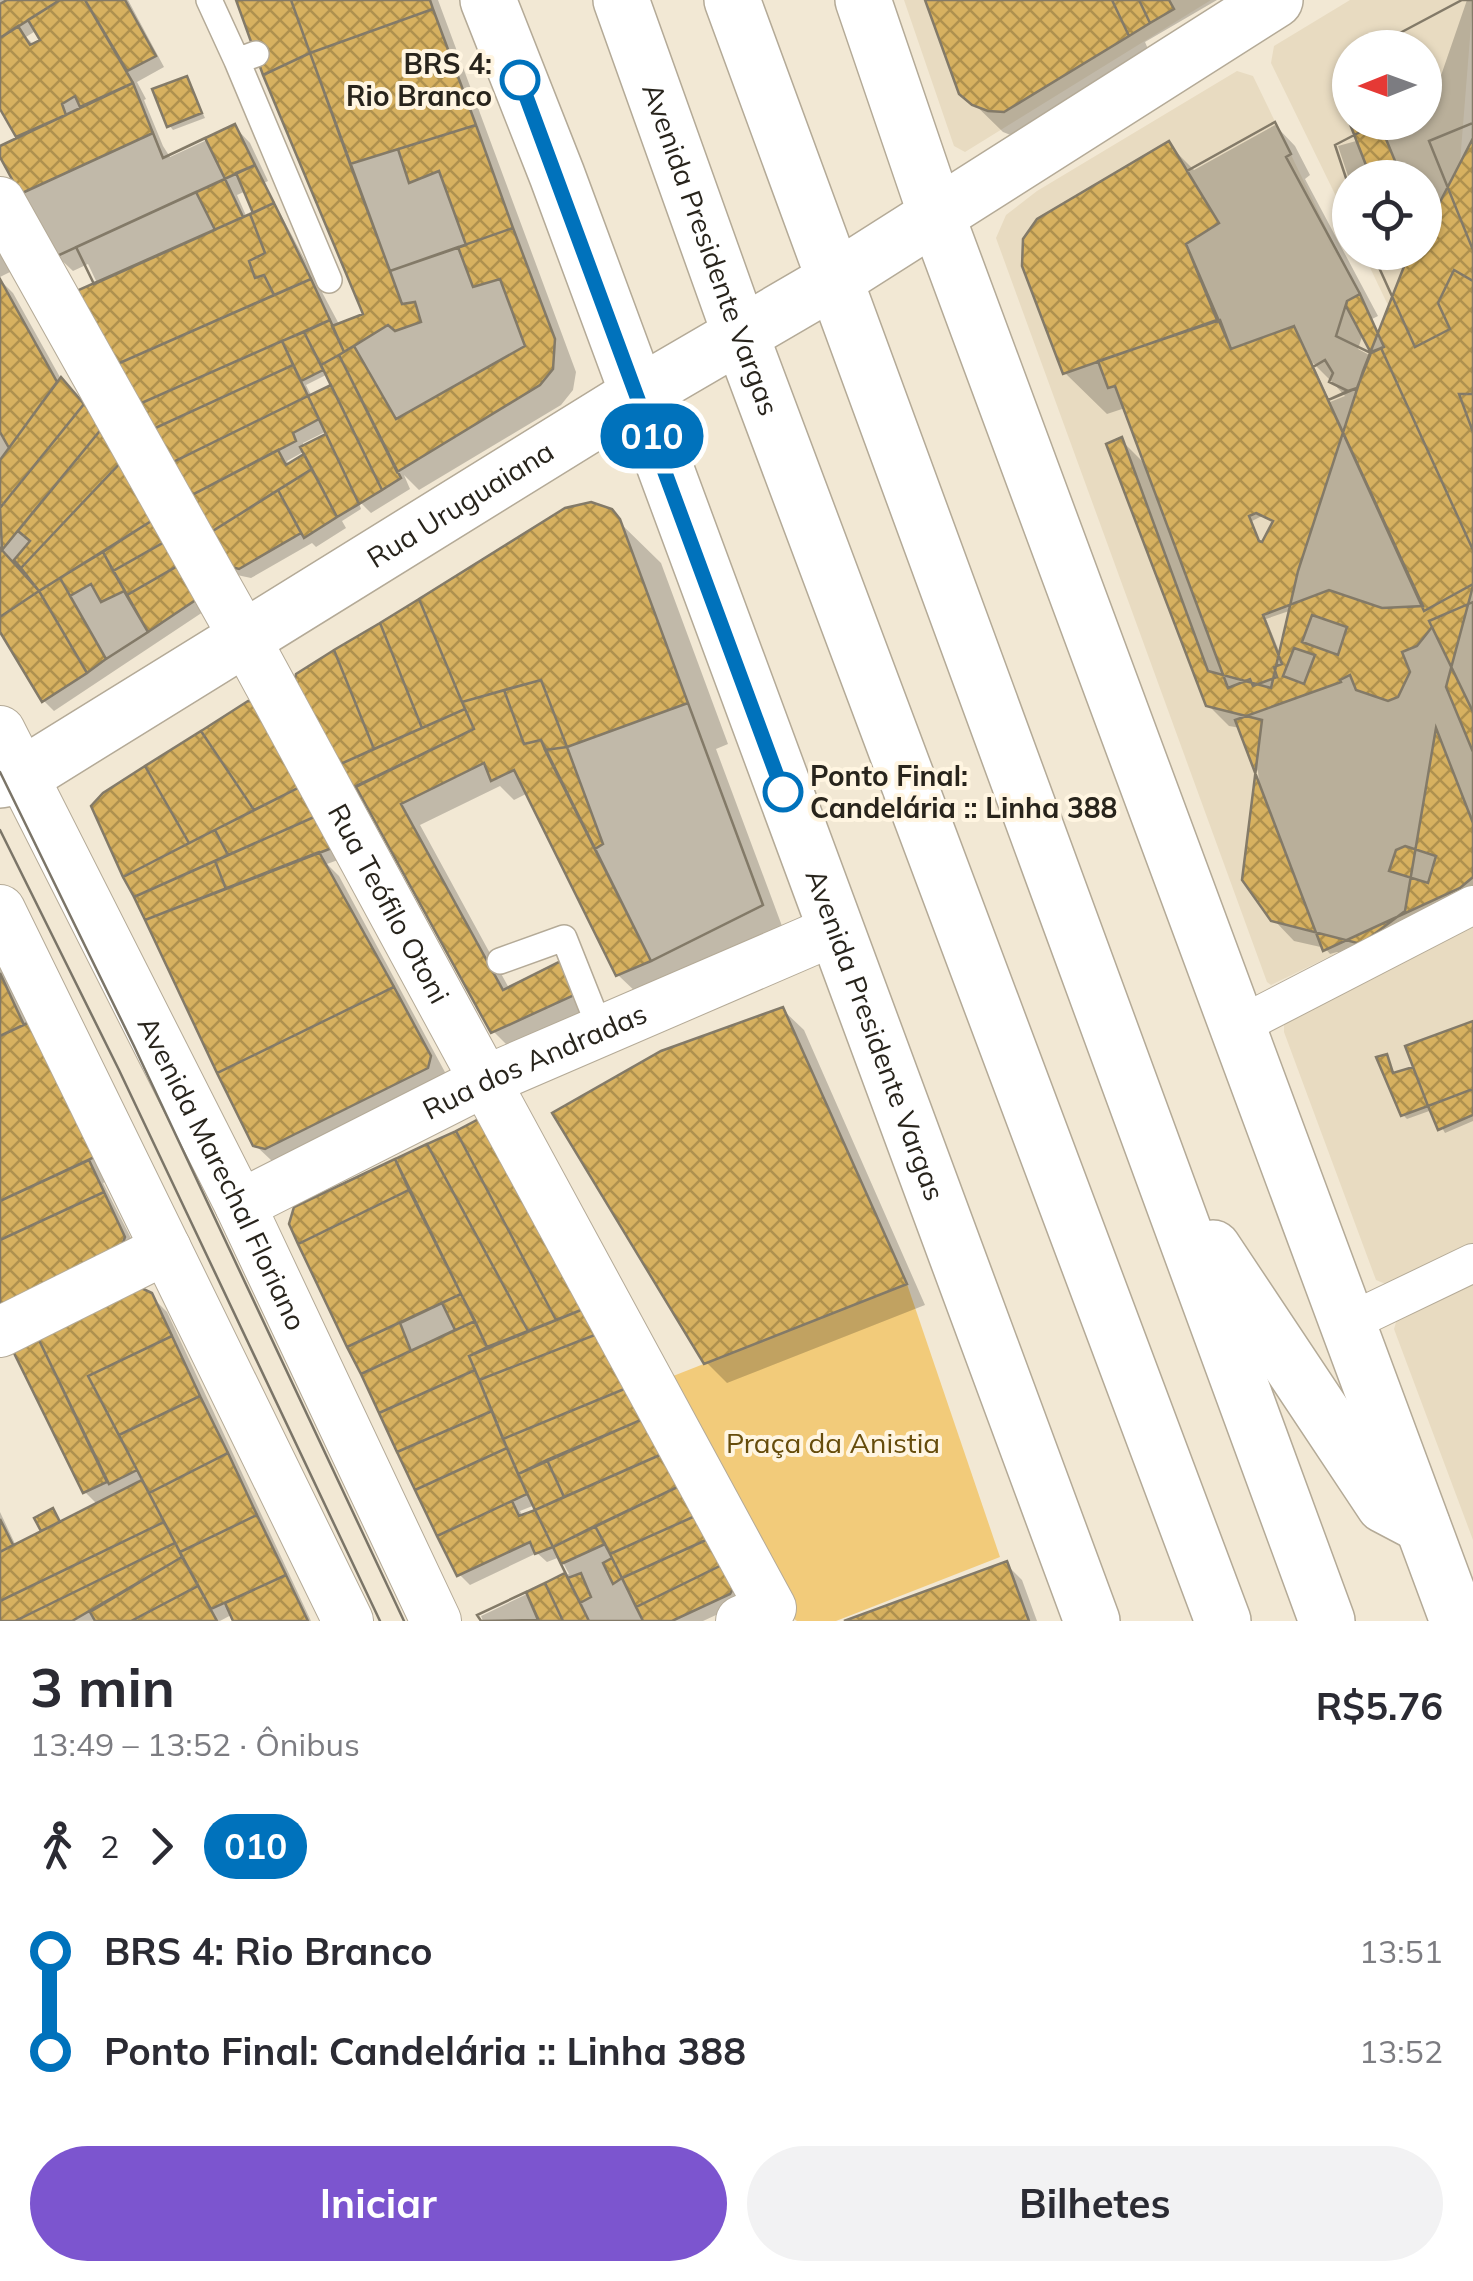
<!DOCTYPE html>
<html lang="pt">
<meta charset="utf-8">
<style>
:root{--surface:#fff;--page:#f2f2f3;--text:#2b2b33;--muted:#7c7c81;--accent:#7c55cf}
body{margin:0;font-family:Mulish,sans-serif;background:var(--page);color:var(--text);height:100vh;display:flex;flex-direction:column;font-size:38px;white-space:nowrap}
*{box-sizing:border-box;margin:0}
p{font-size:32px;color:var(--muted)}
.icon{flex:none;width:55px;height:55px;fill:none;stroke:currentColor;stroke-width:2;stroke-linecap:round;stroke-linejoin:round}
.map{position:relative;height:1621px;overflow:hidden}
.details{display:flex;flex-direction:column;background:var(--surface);flex:1}
.details>*{flex:none}
.badge{padding:0 20px;border-radius:32px;font-size:35px;line-height:65px}
.needle{width:65px;rotate:269deg}
.buttons{position:absolute;left:1332px;top:30px;display:grid;gap:20px}
.buttons a{display:grid;place-items:center;width:110px;height:110px;border-radius:50%;background:var(--surface);box-shadow:0 2px 8px #0004;font-size:50px}
.map>.badge{position:absolute;translate:-50% -50%;box-shadow:0 0 0 5px #fff}
.legs{display:flex;align-items:center;gap:15px;height:110px;padding:0 30px;font-size:32px}
.legs p{margin-inline-start:auto}
.head{display:flex;align-items:center;justify-content:space-between;height:170px;padding:0 30px}
h1{font-size:55px;font-weight:700;line-height:75px}
.primary-button{display:flex;gap:20px;margin-top:auto;padding:20px 30px}
.primary-button a{flex:1;height:115px;border-radius:60px;background:var(--accent);color:#fff;font-size:40px;font-weight:700;line-height:115px;text-align:center}
.primary-button a+a{background:var(--page);color:var(--text)}
ul{padding:0 30px;list-style:none}
li{display:flex;align-items:center;gap:35px;height:100px;font-size:38px}
li i{display:grid;place-items:center;width:15px;height:100%;margin:0 12px;background:currentColor}
li i::after{content:'';width:25px;height:25px;margin:-12px;border:8px solid;border-radius:50%;background:var(--surface)}
li p{margin-inline-start:auto}
li:first-child i{background:linear-gradient(#0000 50%,currentColor 0)}
li:last-child i{background:linear-gradient(currentColor 50%,#0000 0)}
.map>svg:first-child{display:block}
.built{fill:#e8dbc1;fill-rule:evenodd}
.green{fill:#f2cb7a}
.shadow{fill:#0003;fill-rule:evenodd}
.building{fill:url(#building-cross-hatch);stroke:#837a68;stroke-width:2.5;fill-rule:evenodd}
.lines{fill:none;stroke-linecap:round;stroke-linejoin:round}
.service-casing{stroke:#b4aa97;stroke-width:28}
.pedestrian-casing{stroke:#b4aa97;stroke-width:40}
.minor-casing{stroke:#b4aa97;stroke-width:52}
.tertiary-casing{stroke:#b4aa97;stroke-width:58}
.secondary-casing{stroke:#b4aa97;stroke-width:58}
.primary-casing{stroke:#b4aa97;stroke-width:58}
.service{stroke:#fff;stroke-width:25}
.pedestrian{stroke:#fff;stroke-width:38}
.minor{stroke:#fff;stroke-width:50}
.tertiary{stroke:#fff;stroke-width:55}
.secondary{stroke:#fff;stroke-width:55}
.primary{stroke:#fff;stroke-width:55}
.tram{stroke:#7b7568;stroke-width:2.5}
.line-1-casing{stroke:#fff;stroke-width:22}
.line-1{stroke:#0072bc;stroke-width:15}
.stop-1-dot{fill:#fff;stroke:#0072bc;stroke-width:5}
.labels{text-anchor:middle;stroke-width:8;stroke-linejoin:round;paint-order:stroke}
.stop-label{font-size:28px;font-weight:bold;fill:#28241c;stroke:#fff5e1;text-anchor:end}
.street-label{font-size:28px;fill:#28241c;stroke:#fff5e1}
.park-label{font-size:28px;fill:#664c0b;stroke:#fff5e1}
</style>
<div class="map">
<svg width="1473" height="1621" viewBox="0 0 1473 1621">
<defs>
<pattern id="building-cross-hatch" width="8" height="8" patternUnits="userSpaceOnUse" patternTransform="scale(2.5)"><rect width="8" height="8" fill="#d7b160"/><path d="M0 0l8 8M0 8l8-8" fill="none" stroke="#ae904e"/></pattern>
</defs>
<rect width="100%" height="100%" fill="#f2e8d4"/>
<path class="built" d="M904,0h307l-246,152 -11,-6z
M1350,0h123l-33,414 -77,-161 62,-1v-74h-75v47l-79,-162 3,-17zM1350,48h75v74h-75z
M1237,71l16,5 167,346 53,127v338l-202,98 -4,-3 -271,-744 10,-23 31,-24z
M1473,913v336l-85,36 -12,-5 -92,-248v-13z
M1473,1278v262l-79,-211 3,-10z"/>
<path class="green" d="M907,1284l93,273 -164,64h-39l-17,-12 -117,-229z"/>
<path class="shadow" d="M0,0h128l36,67 -27,15 9,17 -2,1 19,46 7,11 65,-30 15,16 18,38 -4,2 76,143 27,-10 -128,-316h199l138,372 -3,18 -12,15 -142,85 -15,-15 6,14 -39,24 -13,-13 3,9 -19,12 4,7 -30,19 -4,-4 -61,35 -14,-3 -159,-282 20,-8 -10,-21 -15,7 -16,-15 -57,-104 21,-13 -21,-36zM37,30l6,11 -8,5 -9,-9zM246,191l10,23 -9,4 -10,-23zM328,374l6,12 -22,11 -6,-12zM327,431l6,14 -30,4v-6zM305,451l-2,7 -14,8 -2,-5z
M928,0h289l-72,42 10,23 -137,73 -15,-6 -41,-40z
M1467,0h6v885l-91,78 -45,-11 -7,2 -5,-6 -31,-7 -21,-22 -15,-147 -17,-44 -12,-2 -21,-21 -87,-265 26,26 -22,-58 -18,6 -42,-41 103,-229 26,26 81,-45 20,21 15,29 -5,4 73,137 -6,3 8,17 45,-84v-74h-75v4l-12,-36 87,-24zM1363,334l12,24 -17,-9zM1312,362l20,20 13,14 -15,6zM1262,516l13,6 -13,26 -10,-27zM1292,610l-11,46 -15,-37z
M187,79l18,39 -32,12 -4,-5z
M0,232l22,34 -22,11z
M0,280l13,13 48,86 52,62 96,167 -155,103 -10,-10 -44,-73z
M618,521l43,42 67,181 -12,5 66,177 -143,69 -21,-20 -90,-182 -14,7 -14,-14 -80,39 90,165 54,-28 36,51 -86,39 -21,-21 -129,-233 -3,1 -11,-10 -55,-102z
M248,704l98,153 -19,7 12,12 107,198 -174,87 -17,-16 -162,-339 2,-5 25,-17z
M0,967l28,58 90,151 -15,7 36,71 -139,72z
M783,1010l21,20 121,275 -198,78 -21,-21z
M1473,1023v98l-28,12 -13,-23 -25,9 -4,-4 -17,-59 9,19 17,-6 8,8z
M479,1122l264,463 -3,19 -37,17h-220l-2,-5 88,-42 -9,-17 -13,5 -10,-9 -67,32 -11,-11 -163,-365zM535,1505l3,6 -15,6 -3,-6z
M139,1290l11,5 17,17 144,309h-75l-3,-7 -13,7h-220v-109l16,34 30,-14 -3,-3 10,-18 8,13 37,-19 -13,-13 -69,-140z
M1006,1564l16,16 15,41h-185z"/>
<path class="building" d="M7,0h53l-60,38v-34z
M60,0h25l48,83 -53,24 -5,-11 -13,8 4,11 -50,22 -16,-28v-71l18,-12 12,19 10,-5 -12,-20z
M85,0h40l31,56 -29,15z
M236,0h55l19,53 -47,22z
M291,0h139l3,9 -123,44z
M925,0h187l17,36 -125,76 -16,-1 -16,-6 -13,-11z
M1112,0h27l11,23 -21,13z
M1139,0h30l5,9 -24,14z
M1462,0h11v281l-19,-11 -16,33 12,26 -35,18 -43,-95h53v-74h-75v12l-15,-45 27,-14 -4,-9h67v-74h-31l4,-14z
M1462,0h11v123l-44,18 44,109v31l-19,-11 -16,33 12,26 -35,18 -43,-95h53v-74h-75v12l-15,-45 27,-14 -4,-9h67v-74h-31l4,-14z
M433,9l43,116 -126,39 -40,-111z
M310,53l92,251 13,-2 6,20 -26,9 -7,-6 -44,27 -12,-26 31,-12 -100,-239z
M187,76l15,37 -35,14 -15,-38z
M133,83l20,50 -133,61 -20,-37v-11z
M1350,90v32h29l23,56h-31l-32,-82z
M1275,122l16,32 -5,3 74,137 -13,7 -11,35 35,17 10,-5 92,202v34l-49,27 -96,-211 20,-9 -19,-9 4,-9 -8,-13 -12,7 -19,-41 -63,23 -45,-105 33,-21 -32,-52z
M1275,122l16,32 -5,3 74,137 -13,7 -11,35 35,17 -14,35 -9,3 -19,-9 4,-9 -8,-13 -12,7 -19,-41 -63,23 -45,-105 33,-21 -32,-52z
M1473,123v127l-44,-109z
M235,124l20,41 -200,92 -35,-63 133,-61 10,25z
M476,125l37,103 -123,43 -40,-107z
M153,133l10,25 42,-20 20,41 -170,78 -35,-63z
M1473,138v448l-27,101 27,65v71l-37,-95 -31,183 -44,33 -90,-23 -29,-41 20,-160 -56,-14 -100,-262 16,-7 86,234 63,17 27,-117 65,-200 42,-107 -4,-12h24v-21z
M1169,141l50,82 -33,21 31,76 -154,54 -41,-108 1,-27 14,-20z
M398,149l11,34 30,-12 27,74 -76,26 -40,-107z
M255,165l19,38 -21,10 -17,-40z
M225,179l18,38 -149,67 -18,-37z
M196,192l19,38 -121,54 -18,-37z
M274,203l37,76 -37,16 -10,-20 -9,3 -6,-17 16,-8 -15,-39z
M250,214l15,39 -16,8 6,17 9,-3 10,20 -159,70 -41,-73z
M513,228l42,111 -2,30 -13,16 -143,87 -58,-117 49,-30 7,6 26,-9 -6,-20 -13,2 -12,-33z
M458,247l15,40 27,-8 25,67 -129,73 -42,-73 34,-21 7,6 26,-9 -6,-20 -13,2 -12,-33z
M0,279l57,103 -48,66 -9,-16z
M311,279l19,41 -193,85 -22,-40z
M1360,294l24,53 -13,6 -25,-47 1,-5z
M330,320l14,32 -23,13 -17,-33z
M1220,320l11,29 63,-23 129,280 -41,2 -53,-18 -66,25 19,49 -8,3 3,10 -24,9 -3,-7 -22,9 -113,-302 -7,2 -10,-27zM1256,513l17,8 -11,21 -3,-1 -10,-25z
M304,332l19,38 -22,11 -19,-40z
M282,341l11,24 -142,65 -14,-25z
M1381,348l92,202v34l-49,27 -96,-211 29,-12 14,-36z
M339,355l62,123 -19,12 -61,-125z
M293,365l15,31 -139,68 -18,-34z
M61,377l23,27 -84,104v-48z
M331,385l51,105 -23,14 -51,-108z
M1459,394h14v38z
M1459,394h14v38z
M308,396l11,23 -26,14 3,8 -108,56 -19,-33z
M84,404l19,23 -101,123 -2,-42z
M103,427l20,33 -102,108 -7,-8 16,-19 -12,-10z
M326,434l33,70 -22,13 -37,-70z
M278,450l8,15 18,-11 8,15 -104,65 -20,-37z
M123,460l33,58 -117,73 -18,-23z
M312,469l25,48 -33,21 -26,-48z
M278,490l23,43 -62,36 -15,-4 -16,-31z
M591,502l21,7 8,10 68,184 -121,44 -26,-67 -79,22 -43,-103 146,-91z
M156,518l12,22 -55,31 -10,-19z
M168,540l13,24 -54,31 -14,-24z
M0,548l39,43 -39,26z
M103,552l45,80 -42,27 -46,-81z
M181,564l19,33 -52,35 -21,-37z
M60,578l46,81 -19,14 -48,-82z
M91,584l10,18 23,-11 24,41 -42,27 -36,-63z
M39,591l48,82 -45,29 -42,-70v-15z
M419,599l46,110 -43,19 -42,-105z
M1473,602v110l-44,-91z
M1473,602v110l-44,-91z
M1312,615l35,12 -9,28 -36,-13z
M380,623l42,105 -48,21 -40,-99z
M1432,627l41,85v165l-13,11 -137,63 -88,-231 106,-38 -1,-2 10,-5 6,15 32,11 10,-4 12,-25 -8,-20 15,-6zM1405,846l31,10 -8,27 -39,-12 7,-21z
M1294,648l21,7 -11,29 -21,-8z
M334,650l40,99 -38,17 -43,-79 3,-13z
M541,680l26,67 -22,3 -4,-10 -17,4 -20,-54z
M504,690l20,54 17,-4 110,221 -35,15 -102,-206 -23,11 -7,-18 -83,41 102,186 62,-31 16,33 -90,41 -135,-246 118,-58 -12,-27z
M248,701l7,1 49,83 -50,25 -53,-79z
M688,703l75,202 -112,56 -106,-211 22,-3z
M688,703l75,202 -112,56 -56,-112 8,-5 -36,-97z
M465,709l9,20 -126,61 -12,-24z
M201,731l53,79 -65,33 -44,-77z
M145,766l44,77 -66,34 -32,-71 12,-13z
M304,785l17,29 -93,41 -13,-25z
M321,814l16,32 -111,43 -11,-28z
M215,830l13,25 -94,42 -11,-20z
M319,852l75,135 -177,86 -72,-153z
M215,861l11,28 -81,31 -11,-23z
M0,973l24,52 -24,11z
M394,987l37,69 -3,12 -163,81 -12,-3 -36,-73z
M783,1007l124,277 -203,80 -152,-251 109,-62z
M36,1019l63,136 -99,46v-165z
M1473,1021v68l-45,17 -23,-60z
M1387,1054l6,19 20,-6 15,39 -27,10 -25,-59z
M1473,1089v26l-35,15 -10,-24z
M479,1119l112,187 -35,14 -100,-189z
M456,1131l11,21 89,168 -28,11 -101,-187z
M427,1144l12,22 89,165 -41,16 -92,-188z
M395,1159l14,31 -111,54 -9,-20 5,-17z
M89,1160l15,32 -104,48v-39z
M409,1190l52,104 -114,53 -49,-103z
M104,1192l21,45 -5,14 -120,60v-71z
M139,1287l13,6 20,43 -84,40 49,94 -28,14 -71,-146z
M461,1294l14,27 -114,53 -14,-27z
M442,1303l13,27 -44,21 -11,-28z
M591,1306l14,25 -126,49 -10,-24z
M475,1321l12,26 -18,9 6,14 -96,43 -18,-39z
M605,1331l29,54 -131,54 -24,-59z
M172,1336l28,60 -81,39 -31,-59z
M38,1338l69,144 -24,11 -70,-142z
M475,1370l17,41 -95,41 -18,-39z
M634,1385l16,31 -132,58 -15,-35z
M200,1396l28,57 -79,40 -30,-58z
M492,1411l15,37 -92,42 -18,-38z
M650,1416l19,35 -105,46 -17,-37z
M507,1448l20,46 -90,42 -22,-46z
M669,1451l17,32 -133,64 -18,-37z
M228,1453l29,62 -77,37 -31,-59z
M547,1460l17,37 -29,13 -17,-36z
M142,1480l22,42 -164,79v-49z
M686,1483l16,30 -92,41 -15,-28z
M512,1501l7,15 16,-6 18,37 -18,7 -5,-12 -73,34 -20,-40z
M53,1508l7,14 -19,9 -7,-13z
M702,1513l13,23 -93,42 -12,-24z
M257,1515l29,60 -75,34 -31,-57z
M0,1519l13,26 -13,7z
M164,1522l11,21 -160,78h-15v-20z
M595,1526l10,18 -44,20 -8,-17z
M715,1536l13,26 -92,45 -14,-29z
M175,1543l7,14 -110,64h-57z
M605,1544l7,14 31,63h-54l-28,-57z
M605,1544l7,14 -9,5 10,21 9,-6 21,43h-54l-9,-18 11,-6 -10,-24 -13,5 -7,-14z
M182,1557l16,29 -67,35h-36l-5,-9z
M1007,1561l22,60h-185z
M728,1562l6,25 -4,7 -58,27h-29l-7,-14z
M565,1573l24,48h-26l-18,-38z
M286,1575l22,46h-75l-8,-18z
M545,1583l18,38h-24l-13,-29z
M198,1586l19,35h-86z
M526,1592l12,28 -57,1 -4,-6z
M526,1592l13,29h-58l-4,-6z"/>
<g class="lines">
<g class="service-casing">
<path id="service" d="M209,0l28,61
M256,54l-19,7 92,219
M500,961l64,-23 37,93"/>
</g>
<g class="pedestrian-casing">
<path id="pedestrian" d="M1237,1027l236,-122
M1348,1323l125,-60"/>
</g>
<g class="minor-casing">
<g id="minor">
<path id="s1" d="M0,202l244,435 527,971 -30,13"/>
<path id="s2" d="M0,731l240,474 196,416"/>
<path d="M0,910l348,711"/>
<path id="s3" d="M240,1205l245,-124 350,-151"/>
<path d="M0,1332l166,-83"/>
</g>
</g>
<g class="tertiary-casing">
<g id="tertiary">
<path id="s4" d="M0,780l22,-4 615,-381 199,-116 439,-279"/>
</g>
</g>
<g class="secondary-casing">
<g id="secondary">
<path id="s5" d="M488,0l69,175 535,1446"/>
<path d="M863,0l73,214 522,1407"/>
</g>
</g>
<g class="primary-casing">
<g id="primary">
<path id="s6" d="M621,0l120,336 482,1285"/>
<path d="M732,0l595,1621"/>
<path d="M1213,1248l171,257 38,20"/>
</g>
</g>
<use href="#service" class="service"/>
<use href="#pedestrian" class="pedestrian"/>
<use href="#minor" class="minor"/>
<use href="#tertiary" class="tertiary"/>
<use href="#secondary" class="secondary"/>
<use href="#primary" class="primary"/>
<path class="tram" d="M0,772l134,274 270,575
M0,830l119,240 261,551"/>
</g>
<g class="lines">
<g class="line-1-casing">
<path id="line-1" d="M520,80l263,712"/>
</g>
<use href="#line-1" class="line-1"/>
</g>
<g class="stop-1-dot">
<circle cx="520" cy="80" r="18"/>
<circle cx="783" cy="792" r="18"/>
</g>
<g class="labels">
<g class="stop-label">
<text x="492" y="74">BRS 4:<tspan x="492" dy="32">Rio Branco</tspan></text>
<text x="810" y="786" text-anchor="start">Ponto Final:<tspan x="810" dy="32">Candelária :: Linha 388</tspan></text>
</g>
<g class="street-label">
<text dy="10" stroke="none"><textPath href="#s6" startOffset="265">Avenida Presidente Vargas</textPath></text>
<text dy="10" stroke="none"><textPath href="#s4" startOffset="538">Rua Uruguaiana</textPath></text>
<text dy="10" stroke="none"><textPath href="#s1" startOffset="802">Rua Teófilo Otoni</textPath></text>
<text dy="10" stroke="none"><textPath href="#s5" startOffset="1105">Avenida Presidente Vargas</textPath></text>
<text dy="10" stroke="none"><textPath href="#s3" startOffset="328">Rua dos Andradas</textPath></text>
<text dy="10" stroke="none"><textPath href="#s2" startOffset="495">Avenida Marechal Floriano</textPath></text>
</g>
<g class="park-label">
<text x="833" y="1453">Praça da Anistia</text>
</g>
</g>
</svg>
<div class="buttons">
<a><svg class="needle" viewBox="-14 -14 28 28"><path d="M0-13l5 13h-10z" fill="#e53935"/><path d="M0 13l5-13h-10z" fill="#7c7c81"/></svg></a>
<a><svg class="icon" aria-label="locate" viewBox="0 0 24 24"><circle cx="12" cy="12" r="6"/><path d="M12 2v4M12 18v4M2 12h4M18 12h4"/></svg></a>
</div>
<b class="badge" style="left:652px;top:436px;background:#0072bc;color:#fff">010</b>
</div>
<section class="details">
<div class="head"><div><h1>3 min</h1><p>13:49 – 13:52 · Ônibus</p></div><b>R$5.76</b></div>
<div class="legs"><svg class="icon" aria-label="walk" viewBox="0 0 24 24"><circle cx="13" cy="4" r="2"/><path d="M13 8l-2 6 4 7M11 14l-3 7M7 12l3-4h3l4 4"/></svg>2<svg class="icon" aria-label="forward" viewBox="0 0 24 24"><path d="M9 5l7 7-7 7"/></svg><b class="badge" style="background:#0072bc;color:#fff">010</b></div>
<ul>
<li><i style="color:#0072bc"></i><b>BRS 4: Rio Branco</b><p>13:51</p></li>
<li><i style="color:#0072bc"></i><b>Ponto Final: Candelária :: Linha 388</b><p>13:52</p></li>
</ul>
<div class="primary-button"><a>Iniciar</a><a>Bilhetes</a></div>
</section>
